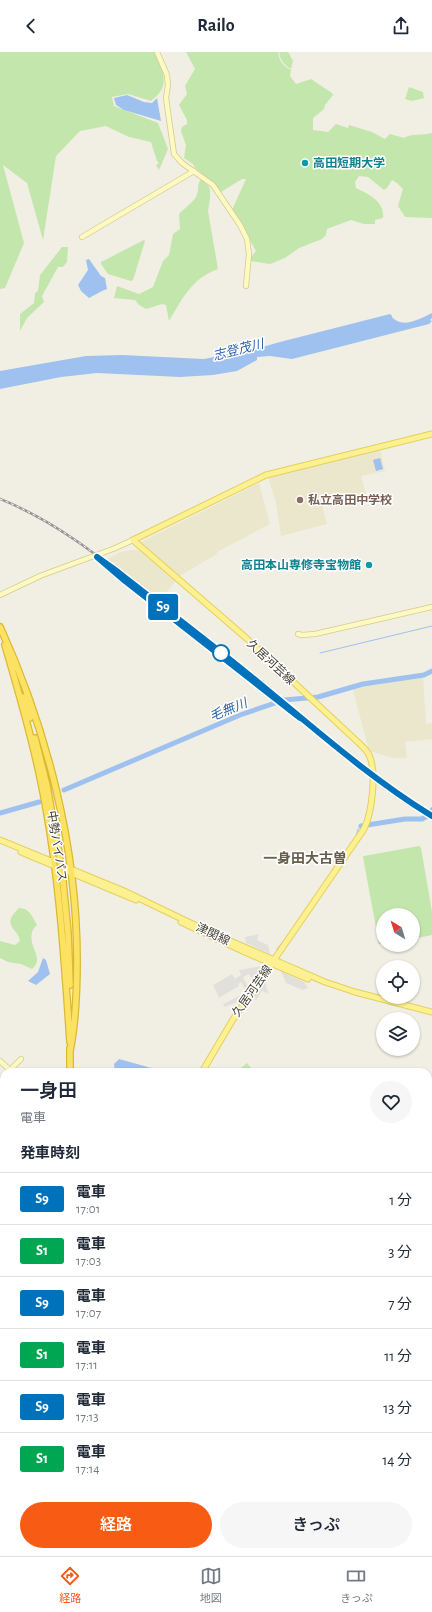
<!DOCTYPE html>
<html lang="ja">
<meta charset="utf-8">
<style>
:root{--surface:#fff;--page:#f6f6f7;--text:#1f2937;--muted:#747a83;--line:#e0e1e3;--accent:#f85b13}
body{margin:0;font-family:"Alegreya Sans","Noto Sans JP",sans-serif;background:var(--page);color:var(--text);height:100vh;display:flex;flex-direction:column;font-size:15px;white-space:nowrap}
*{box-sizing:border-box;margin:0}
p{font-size:13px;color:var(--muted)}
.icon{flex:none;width:22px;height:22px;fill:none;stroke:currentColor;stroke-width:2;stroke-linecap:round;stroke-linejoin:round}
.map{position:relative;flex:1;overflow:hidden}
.details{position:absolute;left:0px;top:1016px;width:432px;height:488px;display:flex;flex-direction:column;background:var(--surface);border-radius:12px 12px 0 0;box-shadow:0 1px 3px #0004}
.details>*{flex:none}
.badge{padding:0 8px;border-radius:3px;font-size:14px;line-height:26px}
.needle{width:26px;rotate:322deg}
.buttons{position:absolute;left:376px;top:856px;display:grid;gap:8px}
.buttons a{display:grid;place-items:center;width:44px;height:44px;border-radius:50%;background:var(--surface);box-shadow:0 1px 3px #0004;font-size:20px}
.map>.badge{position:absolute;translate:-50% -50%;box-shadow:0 0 0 2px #fff}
h2{padding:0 20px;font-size:15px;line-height:36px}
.round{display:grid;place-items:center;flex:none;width:42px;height:42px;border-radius:21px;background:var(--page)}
.head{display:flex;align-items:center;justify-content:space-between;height:68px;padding:0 20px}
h1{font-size:19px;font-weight:600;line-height:30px}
.button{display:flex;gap:8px;margin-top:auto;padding:8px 20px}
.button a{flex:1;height:46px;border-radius:24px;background:var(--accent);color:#fff;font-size:16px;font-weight:600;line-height:46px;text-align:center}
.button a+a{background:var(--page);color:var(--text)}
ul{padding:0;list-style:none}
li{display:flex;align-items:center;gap:12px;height:52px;padding:0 20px;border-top:1px solid var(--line)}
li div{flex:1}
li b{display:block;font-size:15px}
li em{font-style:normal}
li .badge{min-width:44px;font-weight:700;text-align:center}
header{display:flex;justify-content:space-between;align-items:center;height:52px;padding:0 20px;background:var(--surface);font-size:18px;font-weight:600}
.tab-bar{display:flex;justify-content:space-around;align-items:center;height:56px;border-top:1px solid var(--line);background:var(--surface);font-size:11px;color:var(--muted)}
.tab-bar a{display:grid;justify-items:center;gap:2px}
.tab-bar .current{color:var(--accent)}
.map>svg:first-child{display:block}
.education{fill:#ebe7cd}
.green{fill:#c2e6ab}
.parking{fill:#e2e0db}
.water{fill:#9ec1ef}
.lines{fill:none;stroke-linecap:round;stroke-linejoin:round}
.stream{stroke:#9ec1ef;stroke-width:1}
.river{stroke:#9ec1ef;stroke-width:5}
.secondary-casing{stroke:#d2cb93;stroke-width:6}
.primary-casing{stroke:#e2d060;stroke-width:7}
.highway-casing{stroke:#dbb933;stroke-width:8}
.secondary{stroke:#fef9c0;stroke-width:4.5}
.primary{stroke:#fdf090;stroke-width:5}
.highway{stroke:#fce263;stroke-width:5.5}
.rail-casing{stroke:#939393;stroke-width:2.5}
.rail{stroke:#fff;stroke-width:1;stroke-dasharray:3;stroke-linecap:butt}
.secondary-bridge-casing{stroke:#d2cb93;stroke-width:6;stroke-linecap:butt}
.highway-bridge-casing{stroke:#dbb933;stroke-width:8;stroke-linecap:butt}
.secondary-bridge{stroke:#fef9c0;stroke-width:4.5}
.highway-bridge{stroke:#fce263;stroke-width:5.5}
.line-casing{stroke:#fff;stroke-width:9}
.line{stroke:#0072bc;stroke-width:6}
.culture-dot{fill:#0f9aa8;stroke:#fff;stroke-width:1.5}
.education-dot{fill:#8d6e63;stroke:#fff;stroke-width:1.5}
.stop-dot{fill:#fff;stroke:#0072bc;stroke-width:2}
.labels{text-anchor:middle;stroke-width:3;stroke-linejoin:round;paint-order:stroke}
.culture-label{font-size:12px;font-weight:bold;fill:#0d838f;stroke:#fff;text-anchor:start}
.education-label{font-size:12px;font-weight:bold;fill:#785e54;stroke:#fff;text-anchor:start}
.street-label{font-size:12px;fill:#433f33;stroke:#fff}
.water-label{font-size:13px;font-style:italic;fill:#2e63ad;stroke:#fff}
.quarter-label{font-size:14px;font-weight:bold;fill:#665f4b;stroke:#fff}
</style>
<header><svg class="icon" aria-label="back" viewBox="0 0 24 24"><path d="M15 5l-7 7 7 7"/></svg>Railo<svg class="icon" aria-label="share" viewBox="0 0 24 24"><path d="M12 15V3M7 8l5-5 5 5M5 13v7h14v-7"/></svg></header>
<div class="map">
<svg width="432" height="1504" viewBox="0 0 432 1504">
<rect width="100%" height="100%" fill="#f1efe3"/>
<path class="education" d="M380,397l5,22 -24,5 5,18 -44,11 5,19 -46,12 -5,-33 -8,-26z
M259,431l11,41 -53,28v2l-39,23 -30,-26 -7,-9z
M131,498h9l36,30 -17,22 -54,-42 16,-8z
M423,624l3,48 6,-1v16l-27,3 2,16h-14l-24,-7 -16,-61 10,-4z
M265,1500h100l-5,4h-96z"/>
<path class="green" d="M0,0h154c6,11 15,28 6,40 -2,3 -6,6 -9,9l-23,-7 -16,3 2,9 44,17 10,26 -9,21 -3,-5 3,-2 -2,-2 -6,-19 -22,-5 -23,-11 -26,5 -24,25 -13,84 -16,-57 -24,-18 21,78 -19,45 -5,1z
M186,0h92c1,9 5,14 13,18l-1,6 6,8 15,-5 21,14 1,2 -8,10 -1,4 -11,9v12l15,2 8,-8 12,4 1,-3 23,7 13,7 5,-5 14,4c7,-5 19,-2 28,-5v85l-27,-1 -7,-11 5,-17 -6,-6 -5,-3 -5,8 -3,2 -16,-13 -9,-1 -4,6 1,6c12,6 29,13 27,30l-8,2v4h-11l-13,-4 -24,9 -1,6 -4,4 -23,9 -14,10 -15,6 -19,-3v-4l5,-6 -24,-41 14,-31h-4l-21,13 -8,-10 -18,-14 -2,-4 -9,-6 2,-13 -5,-14 1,-4 5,-3v-4l-8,-15 8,-11 -2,-8 10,-17z
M279,0h9l5,9 -2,8c-7,-4 -11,-9 -12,-17z
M409,35l14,5 1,6 -12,3 -7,-2z
M201,127l8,8 1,3v9l-2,12 10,58c-27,10 -35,29 -49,52l-3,-16 -4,-1 -16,5 -7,-4 -4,-5 -21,-2 3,-12 22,8 14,-7 10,-26 6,-6 4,-21 7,-5 -1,-15c5,-6 16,-12 18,-20 3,-7 -1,-7 4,-15z
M144,188l1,1 -12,39 -2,1 -23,-7 -7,-10v-2z
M62,195h6l-1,15 -4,5h-5l-16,29 2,6 -17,16 -7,13v-17l14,-11 1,-10 3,-2 2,-16z
M419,794l2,2 11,64v23l-19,4v-24h-30v29h-4l-16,-87 1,-1z
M19,856c11,0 13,9 18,17 -2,2 -5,5 -5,8 -4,14 13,25 0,36l-11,-5 -13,-2 -8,-4v-17l15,4 5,-4c-2,-13 -20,-15 -1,-33z
M247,1011l4,5 -2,4h-13z
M428,1082h4v123h-4z
M2,1175l2,1v63h-4v-63z
M428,1230h4v195l-4,2z
M0,1240l4,1v55l-4,1z
M0,1452l4,3v29l-4,5z"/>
<path class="parking" d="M259,882l-2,6 11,5 2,9 -24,-11 -1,-6z
M262,914l1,3 -9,14 -5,-9 -6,3 6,12 -3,2 -5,-9 -3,2 1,2 -20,12 -6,-13 19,-11 3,5 6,-4 -2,-5z
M281,919l23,11 4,6 -5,2 -17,-7z
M264,928l5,14 -7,-3 -6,9 -4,-3z
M243,942l1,2 -2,4 -17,7 -2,-3z"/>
<path class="water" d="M127,43l17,7 8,1 5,-5 4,23 -37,-11 -8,-5 -2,-7z
M89,207l12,17 4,2 2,11 -5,2 -13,7 -8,-7 -3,-6 10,-15 -2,-10z
M432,261v5l-2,2 2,1 -3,3 -137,35 -22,-3 -13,1v3l-20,11 -24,4 -33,2 -83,-4 -36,4 -61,12v-18l86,-15 36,-1 82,4 55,-11 21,-6 110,-28 2,2v1c10,12 28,2 40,-4z
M380,406l3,11 -7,2 -3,-11z
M43,906l3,2 4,14 -14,11 -8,-4 10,-9z
M119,1007l47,13h-51l-1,-8z
M428,1205h4v25h-4z
M432,1425v17l-4,-1v-14z"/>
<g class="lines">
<path class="stream" d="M320,601l112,-27
M356,785l2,-8 3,-3
M277,897l16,-20"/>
<path class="river" d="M64,738l176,-75 44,-15 34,-3 45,-13 61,-9 8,-4
M0,761l39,-11
M361,774l44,-7h17l5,-3 5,-6"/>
<g class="secondary-casing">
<path id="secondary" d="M157,0l10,23 1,10 -2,13 8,56 8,9 31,22 27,40 7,14 2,15 -3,32
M82,185l112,-66
M113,497l20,-9
M0,543l40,-19 32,-12
M298,582l4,1 13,-1 117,-27
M0,1009l12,11
M8,1020l13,-13
M0,1033l4,-8
M0,1056l4,10
M0,1116l4,-5
M0,1164l4,6
M0,1405l4,-5
M0,1448l4,4
M64,1500l5,4
M376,1500l1,4"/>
</g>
<g class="primary-casing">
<path id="primary" d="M0,788l124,51 83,40 118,51 30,10 77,20
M21,800l115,48
M181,870l66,31 61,26
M202,1020l30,-51 132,-192c8,-16 13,-58 5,-74 -2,-4 -5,-7 -8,-10l-116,-108 -112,-97 133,-65 166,-41
M210,1504l3,-4"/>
</g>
<g class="highway-casing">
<path id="highway" d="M0,575c47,103 77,220 77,333 0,31 -1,61 -7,91
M5,593c12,41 24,82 33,123 20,90 26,183 32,274
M24,645l6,21
M35,686l12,48 12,67
M63,830l5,51 2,52
M70,996v24
M155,1500l2,4
M164,1500l2,4
M178,1500l3,4"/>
</g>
<use href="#secondary" class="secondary"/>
<use href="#primary" class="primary"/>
<use href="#highway" class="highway"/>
<g class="rail-casing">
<path id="rail" d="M0,447c58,23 106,63 154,101 35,28 71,55 105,83 56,46 111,95 173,133"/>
</g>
<use href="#rail" class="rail"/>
<g class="secondary-bridge-casing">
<path id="secondary-bridge" d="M72,512l41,-15"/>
</g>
<g class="highway-bridge-casing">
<path id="highway-bridge" d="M59,801l4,29"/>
</g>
<use href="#secondary-bridge" class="secondary-bridge"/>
<use href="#highway-bridge" class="highway-bridge"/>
</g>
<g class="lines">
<g class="line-casing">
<path id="line" d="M300,666l-175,-137 -28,-24 21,15c47,37 95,73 141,111 56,46 111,95 173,133"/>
</g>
<use href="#line" class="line"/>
</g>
<g class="culture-dot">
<circle cx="305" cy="111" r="4"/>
<circle cx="369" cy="513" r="4"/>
</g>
<circle class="education-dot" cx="300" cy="448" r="4"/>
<circle class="stop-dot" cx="221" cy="601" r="8"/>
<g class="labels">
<g class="culture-label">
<text x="313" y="115">高田短期大学</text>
<text x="361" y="517" text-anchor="end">高田本山専修寺宝物館</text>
</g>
<g class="education-label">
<text x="308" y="452">私立高田中学校</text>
</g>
<g class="street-label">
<text transform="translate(271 610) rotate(43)" y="4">久居河芸線</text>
<text transform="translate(57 794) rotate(81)" y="4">中勢バイパス</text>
<text transform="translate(213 882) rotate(25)" y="4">津関線</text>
<text transform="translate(252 939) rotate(-55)" y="4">久居河芸線</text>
</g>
<g class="water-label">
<text transform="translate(238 297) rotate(-14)" y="5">志登茂川</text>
<text transform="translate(228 657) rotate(-22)" y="5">毛無川</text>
</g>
<g class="quarter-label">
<text x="305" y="811">一身田大古曽</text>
</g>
</g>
</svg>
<div class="buttons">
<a><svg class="needle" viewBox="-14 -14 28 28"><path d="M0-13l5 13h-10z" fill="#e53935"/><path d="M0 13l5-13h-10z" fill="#747a83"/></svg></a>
<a><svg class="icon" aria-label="locate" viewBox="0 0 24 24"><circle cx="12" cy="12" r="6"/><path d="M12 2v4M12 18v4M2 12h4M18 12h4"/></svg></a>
<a><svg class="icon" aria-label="layers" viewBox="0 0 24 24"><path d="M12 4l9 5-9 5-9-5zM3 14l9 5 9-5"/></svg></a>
</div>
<b class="badge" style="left:163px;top:555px;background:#0072bc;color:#fff">S9</b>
<section class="details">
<div class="head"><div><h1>一身田</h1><p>電車</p></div><a class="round"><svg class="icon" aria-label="heart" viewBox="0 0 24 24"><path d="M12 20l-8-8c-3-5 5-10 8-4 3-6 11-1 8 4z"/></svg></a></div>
<h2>発車時刻</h2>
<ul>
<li><span class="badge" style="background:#0072bc;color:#fff">S9</span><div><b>電車</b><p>17:01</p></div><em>1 分</em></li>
<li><span class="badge" style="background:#00a651;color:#fff">S1</span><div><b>電車</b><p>17:03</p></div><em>3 分</em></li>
<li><span class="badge" style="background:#0072bc;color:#fff">S9</span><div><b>電車</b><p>17:07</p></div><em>7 分</em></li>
<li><span class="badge" style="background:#00a651;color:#fff">S1</span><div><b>電車</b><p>17:11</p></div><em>11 分</em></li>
<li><span class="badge" style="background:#0072bc;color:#fff">S9</span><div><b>電車</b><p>17:13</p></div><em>13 分</em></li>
<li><span class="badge" style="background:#00a651;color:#fff">S1</span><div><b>電車</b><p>17:14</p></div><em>14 分</em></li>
</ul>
<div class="button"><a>経路</a><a>きっぷ</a></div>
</section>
</div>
<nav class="tab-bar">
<a class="current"><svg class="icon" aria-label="directions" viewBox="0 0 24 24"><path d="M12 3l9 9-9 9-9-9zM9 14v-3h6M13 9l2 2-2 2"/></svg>経路</a>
<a><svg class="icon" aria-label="map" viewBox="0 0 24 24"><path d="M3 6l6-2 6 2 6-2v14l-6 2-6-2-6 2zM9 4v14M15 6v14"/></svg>地図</a>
<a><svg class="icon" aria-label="tickets" viewBox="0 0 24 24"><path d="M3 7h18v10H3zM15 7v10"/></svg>きっぷ</a>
</nav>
